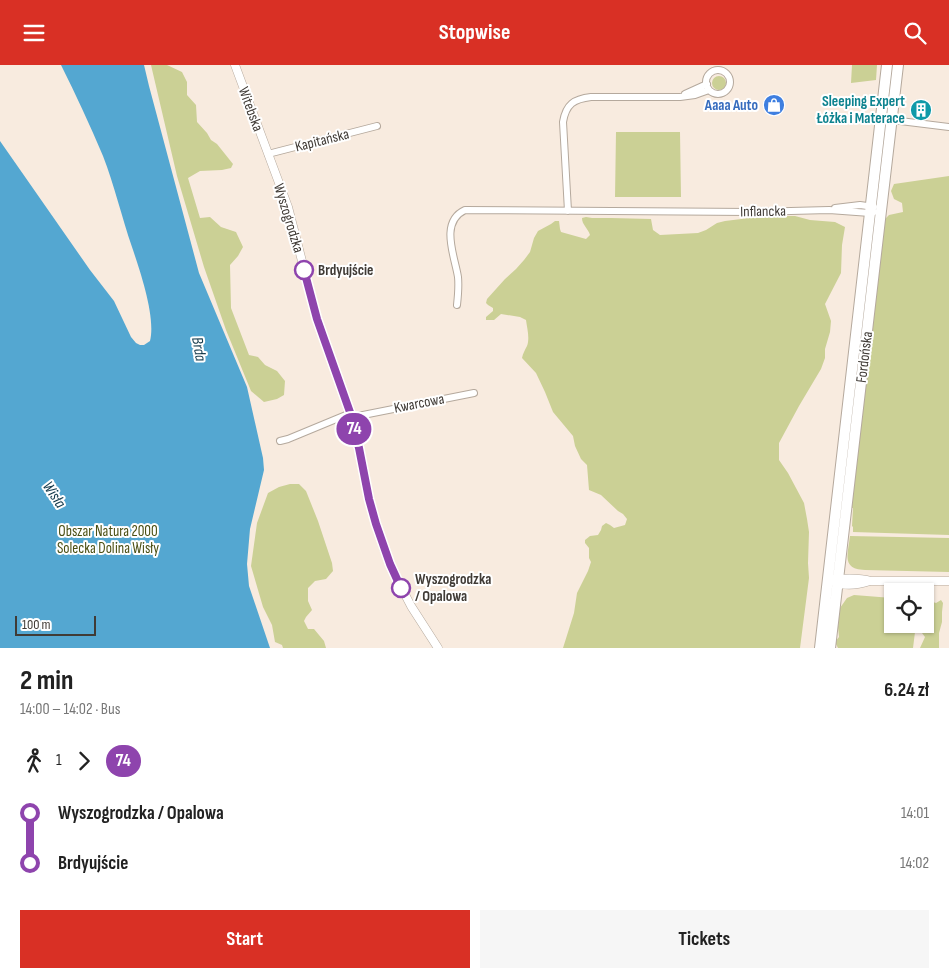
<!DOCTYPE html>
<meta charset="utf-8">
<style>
:root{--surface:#fff;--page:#f6f6f6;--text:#222;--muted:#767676;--accent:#d93025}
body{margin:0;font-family:"Sofia Sans Condensed",sans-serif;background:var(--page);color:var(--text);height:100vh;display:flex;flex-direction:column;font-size:19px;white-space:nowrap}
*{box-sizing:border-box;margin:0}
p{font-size:16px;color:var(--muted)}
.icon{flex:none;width:28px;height:28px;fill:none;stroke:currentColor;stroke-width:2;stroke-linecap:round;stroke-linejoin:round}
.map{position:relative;height:583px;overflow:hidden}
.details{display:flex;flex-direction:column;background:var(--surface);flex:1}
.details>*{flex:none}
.badge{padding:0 10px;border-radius:16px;font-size:18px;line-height:32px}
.buttons{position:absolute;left:884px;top:518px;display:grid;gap:10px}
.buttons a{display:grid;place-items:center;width:50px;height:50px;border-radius:0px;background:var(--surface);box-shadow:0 1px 4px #0004;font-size:25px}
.scale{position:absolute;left:15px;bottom:12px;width:81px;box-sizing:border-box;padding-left:5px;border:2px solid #403b36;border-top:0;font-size:14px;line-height:18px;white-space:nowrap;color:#403b36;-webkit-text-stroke:4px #fff;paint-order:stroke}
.map>.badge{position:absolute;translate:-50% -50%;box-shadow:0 0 0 2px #fff}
.legs{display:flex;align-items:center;gap:8px;height:55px;padding:0 20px;font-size:16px}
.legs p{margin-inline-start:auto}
.headline{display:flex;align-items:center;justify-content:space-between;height:85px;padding:0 20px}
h1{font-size:28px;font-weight:700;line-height:38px}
.primary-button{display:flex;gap:10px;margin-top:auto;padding:10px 20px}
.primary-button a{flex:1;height:58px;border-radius:0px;background:var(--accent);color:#fff;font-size:20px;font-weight:700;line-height:58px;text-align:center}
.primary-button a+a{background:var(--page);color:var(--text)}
ul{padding:0 20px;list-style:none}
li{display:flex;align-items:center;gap:18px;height:50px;font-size:19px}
li i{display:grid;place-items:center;width:8px;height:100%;margin:0 6px;background:currentColor}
li i::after{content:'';width:12px;height:12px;margin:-6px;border:4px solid;border-radius:50%;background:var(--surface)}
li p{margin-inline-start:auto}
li:first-child i{background:linear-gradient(#0000 50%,currentColor 0)}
li:last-child i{background:linear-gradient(currentColor 50%,#0000 0)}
header{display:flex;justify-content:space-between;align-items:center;height:65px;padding:0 20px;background:var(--accent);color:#fff;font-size:22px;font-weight:700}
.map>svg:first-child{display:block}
.green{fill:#cbd095}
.water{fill:#54a7d1}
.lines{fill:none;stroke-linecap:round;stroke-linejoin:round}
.minor-casing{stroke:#b5a99d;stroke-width:8}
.tertiary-casing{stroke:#b5a99d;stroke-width:9}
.primary-casing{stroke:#b5a99d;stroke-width:12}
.minor{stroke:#fff;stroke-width:6}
.tertiary{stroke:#fff;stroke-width:8}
.primary{stroke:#fff;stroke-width:10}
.line-1-casing{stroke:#fff;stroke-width:11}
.line-1{stroke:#8e44ad;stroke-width:8}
.stop-1-dot{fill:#fff;stroke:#8e44ad;stroke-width:2.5}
.labels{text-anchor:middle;stroke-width:4;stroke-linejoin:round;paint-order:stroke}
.culture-label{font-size:15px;font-weight:bold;fill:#0d838f;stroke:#fff;text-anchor:end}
.shop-label{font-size:15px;font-weight:bold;fill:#366cbe;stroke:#fff;text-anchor:end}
.street-label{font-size:15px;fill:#403b36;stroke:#fff}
.stop-label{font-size:15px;font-weight:bold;fill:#403b36;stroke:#fff;text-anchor:start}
.park-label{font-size:15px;fill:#4b4f13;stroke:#fff}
.water-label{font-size:16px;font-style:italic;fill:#12384a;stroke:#fff}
</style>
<header><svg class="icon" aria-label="menu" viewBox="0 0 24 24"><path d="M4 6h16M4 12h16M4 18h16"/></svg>Stopwise<svg class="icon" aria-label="search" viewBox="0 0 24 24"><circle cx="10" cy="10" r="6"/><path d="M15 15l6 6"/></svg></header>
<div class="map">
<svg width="949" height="583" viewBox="0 0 949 583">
<rect width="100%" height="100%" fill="#f8ebdf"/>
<path class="green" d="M151,0h16l15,7 5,10v13l9,10 1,17 10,11 4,7 6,4 16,20 -2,4 -9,2 -22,1 -12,7 12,40 10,-1 11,10 15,5 7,15 -5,9 -8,9 1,43 18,47 9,2 7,8 12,6 8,10 -1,14 -7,4 -13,3 -13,-11 -25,-61 -22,-63 -27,-91z
M852,0h25l-1,15 -25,3z
M889,0h7l-15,125h-3z
M712 18a7 7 0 1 1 14 0a7 7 0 1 1-14 0Z
M616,67h64l1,65h-66z
M949,111v359l-96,-3v-5l-1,-1 1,-18h-1l-1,-13 33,-275 5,-5 14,-3 -1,-9 -8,-4 -3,-8 3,-7z
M765,151h30l15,4 25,2 10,5 -3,18 -1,28 -16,31 6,17 -1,11 -5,17v9l-4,11 -22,37 -20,37v17l9,13 16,30 3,16 2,13 -1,31 1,15 -9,70h-237l11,-35 3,-20 11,-22 3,-9 -2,-4v-10l-4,-5v-3l5,-4 8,-1 3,-5 1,-4 4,-3 4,2 4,3 11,-3 2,-6 -4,-5 -5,-3 -17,-16 -12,-5 -2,-25 -6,-6 -6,-13 -2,-10 -20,-24 -8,-20 -9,-19 -14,-15c1,-5 3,-8 5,-12 3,-8 0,-18 -1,-26l-6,-3 -19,-3 -7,6h-8v-3l7,-6v-3l-5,-3 -2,-2 1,-4 18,-20 11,-10 8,-9 6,-8 4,-14 4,-7 13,-7 4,-3h4l1,8 1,3 25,7 4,-4c-2,-7 -8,-10 -8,-17l4,-1 6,1h19l40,1 2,11 7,5 38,-2 8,-3 11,-7 8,-2z
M290,419h9l7,7 12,30 14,42 1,8 -7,8 -11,2 -7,7v13l4,9 -6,7 -2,4 4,8h6l10,12 2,7h-43l-1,-3 -7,-3 -3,-17 -9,-18 -12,-41 6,-43 11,-30 11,-6z
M850,471l99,2v34l-84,-2c-24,-1 -17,-16 -15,-34z
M854,530l38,3v26h24l-3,24h-75l-3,-6 4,-5 -1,-10 2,-19 7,-10z
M927,535l9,3 5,-3 2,3 -1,9v10l-3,11v15h-19l5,-11 -3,-4v-4l3,-2 -2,-3h2v-12l1,-1 -1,-8z"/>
<path class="water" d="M61,0h83l5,21 50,187 48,114 16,71 1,12 -14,59 -3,35 2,22 21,62h-270v-507l90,129 24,31 17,36 5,6 4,2h4l6,-4c6,-24 -10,-70 -18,-94 -10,-29 -18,-63 -29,-91 -13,-31 -27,-61 -42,-91z"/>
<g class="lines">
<g class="minor-casing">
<path id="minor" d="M706 17a12 12 0 1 1 24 0a12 12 0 1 1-24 0Z
M685,29l22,-10
M892,55l57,7
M268,89l109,-28
M835,143l25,-3 14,2
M568,146l-5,-89c3,-18 11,-23 28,-25h89l15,-2 14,-5
M457,240c1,-9 2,-18 1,-28 -3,-20 -19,-55 7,-67l285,2 79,-2 41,3 4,-1
M280,376l8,-2 58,-24 12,1 116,-23"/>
</g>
<g class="tertiary-casing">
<path id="tertiary" d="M235,0l53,142 29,112 34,96 8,33 10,51 15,50 13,30 14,27 27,42
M833,514c14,0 24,-2 38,2h78
M835,517c11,5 23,3 35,-1"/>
</g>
<g class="primary-casing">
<path id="primary" d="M820,583l67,-583
M830,583l68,-583"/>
</g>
<use href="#minor" class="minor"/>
<use href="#tertiary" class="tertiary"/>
<use href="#primary" class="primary"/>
</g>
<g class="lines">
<g class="line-1-casing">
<path id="line-1" d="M304,205l13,49 34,96 8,33 10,51 7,25 14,40 11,24"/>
</g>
<use href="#line-1" class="line-1"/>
</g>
<defs>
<g id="shop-disc" transform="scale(1.125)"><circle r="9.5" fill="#3f7fe0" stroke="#fff"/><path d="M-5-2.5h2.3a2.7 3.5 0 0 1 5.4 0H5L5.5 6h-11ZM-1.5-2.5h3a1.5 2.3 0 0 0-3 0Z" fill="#fff"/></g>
<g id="building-disc" transform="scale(1.125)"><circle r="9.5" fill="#0f9aa8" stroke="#fff"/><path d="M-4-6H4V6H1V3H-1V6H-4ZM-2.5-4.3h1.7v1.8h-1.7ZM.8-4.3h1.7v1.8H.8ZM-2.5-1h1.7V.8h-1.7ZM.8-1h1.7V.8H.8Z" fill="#fff"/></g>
</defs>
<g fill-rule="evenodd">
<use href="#shop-disc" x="774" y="40"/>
<use href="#building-disc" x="921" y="45"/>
</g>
<g class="stop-1-dot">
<circle cx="304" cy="205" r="9"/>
<circle cx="401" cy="523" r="9"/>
</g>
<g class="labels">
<g class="culture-label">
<text x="905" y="41">Sleeping Expert<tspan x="905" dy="17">Łóżka i Materace</tspan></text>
</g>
<g class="shop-label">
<text x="758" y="45">Aaaa Auto</text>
</g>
<g class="street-label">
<text transform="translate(251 44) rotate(70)" y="5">Witebska</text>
<text transform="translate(322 75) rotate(-14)" y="5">Kapitańska</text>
<text transform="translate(763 146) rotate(-1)" y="5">Inflancka</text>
<text transform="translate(289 153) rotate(73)" y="5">Wyszogrodzka</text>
<text transform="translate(864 292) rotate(-83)" y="5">Fordońska</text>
<text transform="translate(419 338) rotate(-11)" y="5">Kwarcowa</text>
</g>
<g class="stop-label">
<text x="318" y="210">Brdyujście</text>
<text x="415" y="519">Wyszogrodzka<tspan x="415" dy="17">/ Opalowa</tspan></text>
</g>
<g class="park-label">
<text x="108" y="471">Obszar Natura 2000<tspan x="108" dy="17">Solecka Dolina Wisły</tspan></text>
</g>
<g class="water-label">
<text transform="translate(200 284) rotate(80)" y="6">Brda</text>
<text transform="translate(55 429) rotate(56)" y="6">Wisła</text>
</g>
</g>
</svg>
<div class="buttons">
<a><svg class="icon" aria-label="locate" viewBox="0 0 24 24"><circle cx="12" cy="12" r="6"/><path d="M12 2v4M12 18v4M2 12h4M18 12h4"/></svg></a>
</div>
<div class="scale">100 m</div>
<b class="badge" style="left:354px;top:364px;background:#8e44ad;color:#fff">74</b>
</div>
<section class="details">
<div class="headline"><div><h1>2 min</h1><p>14:00 – 14:02 · Bus</p></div><b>6.24 zł</b></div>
<div class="legs"><svg class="icon" aria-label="walk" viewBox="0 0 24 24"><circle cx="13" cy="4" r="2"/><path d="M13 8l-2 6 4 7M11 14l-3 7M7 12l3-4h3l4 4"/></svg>1<svg class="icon" aria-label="forward" viewBox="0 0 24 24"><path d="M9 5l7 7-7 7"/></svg><b class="badge" style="background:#8e44ad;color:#fff">74</b></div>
<ul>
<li><i style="color:#8e44ad"></i><b>Wyszogrodzka / Opalowa</b><p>14:01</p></li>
<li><i style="color:#8e44ad"></i><b>Brdyujście</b><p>14:02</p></li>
</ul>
<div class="primary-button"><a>Start</a><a>Tickets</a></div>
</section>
